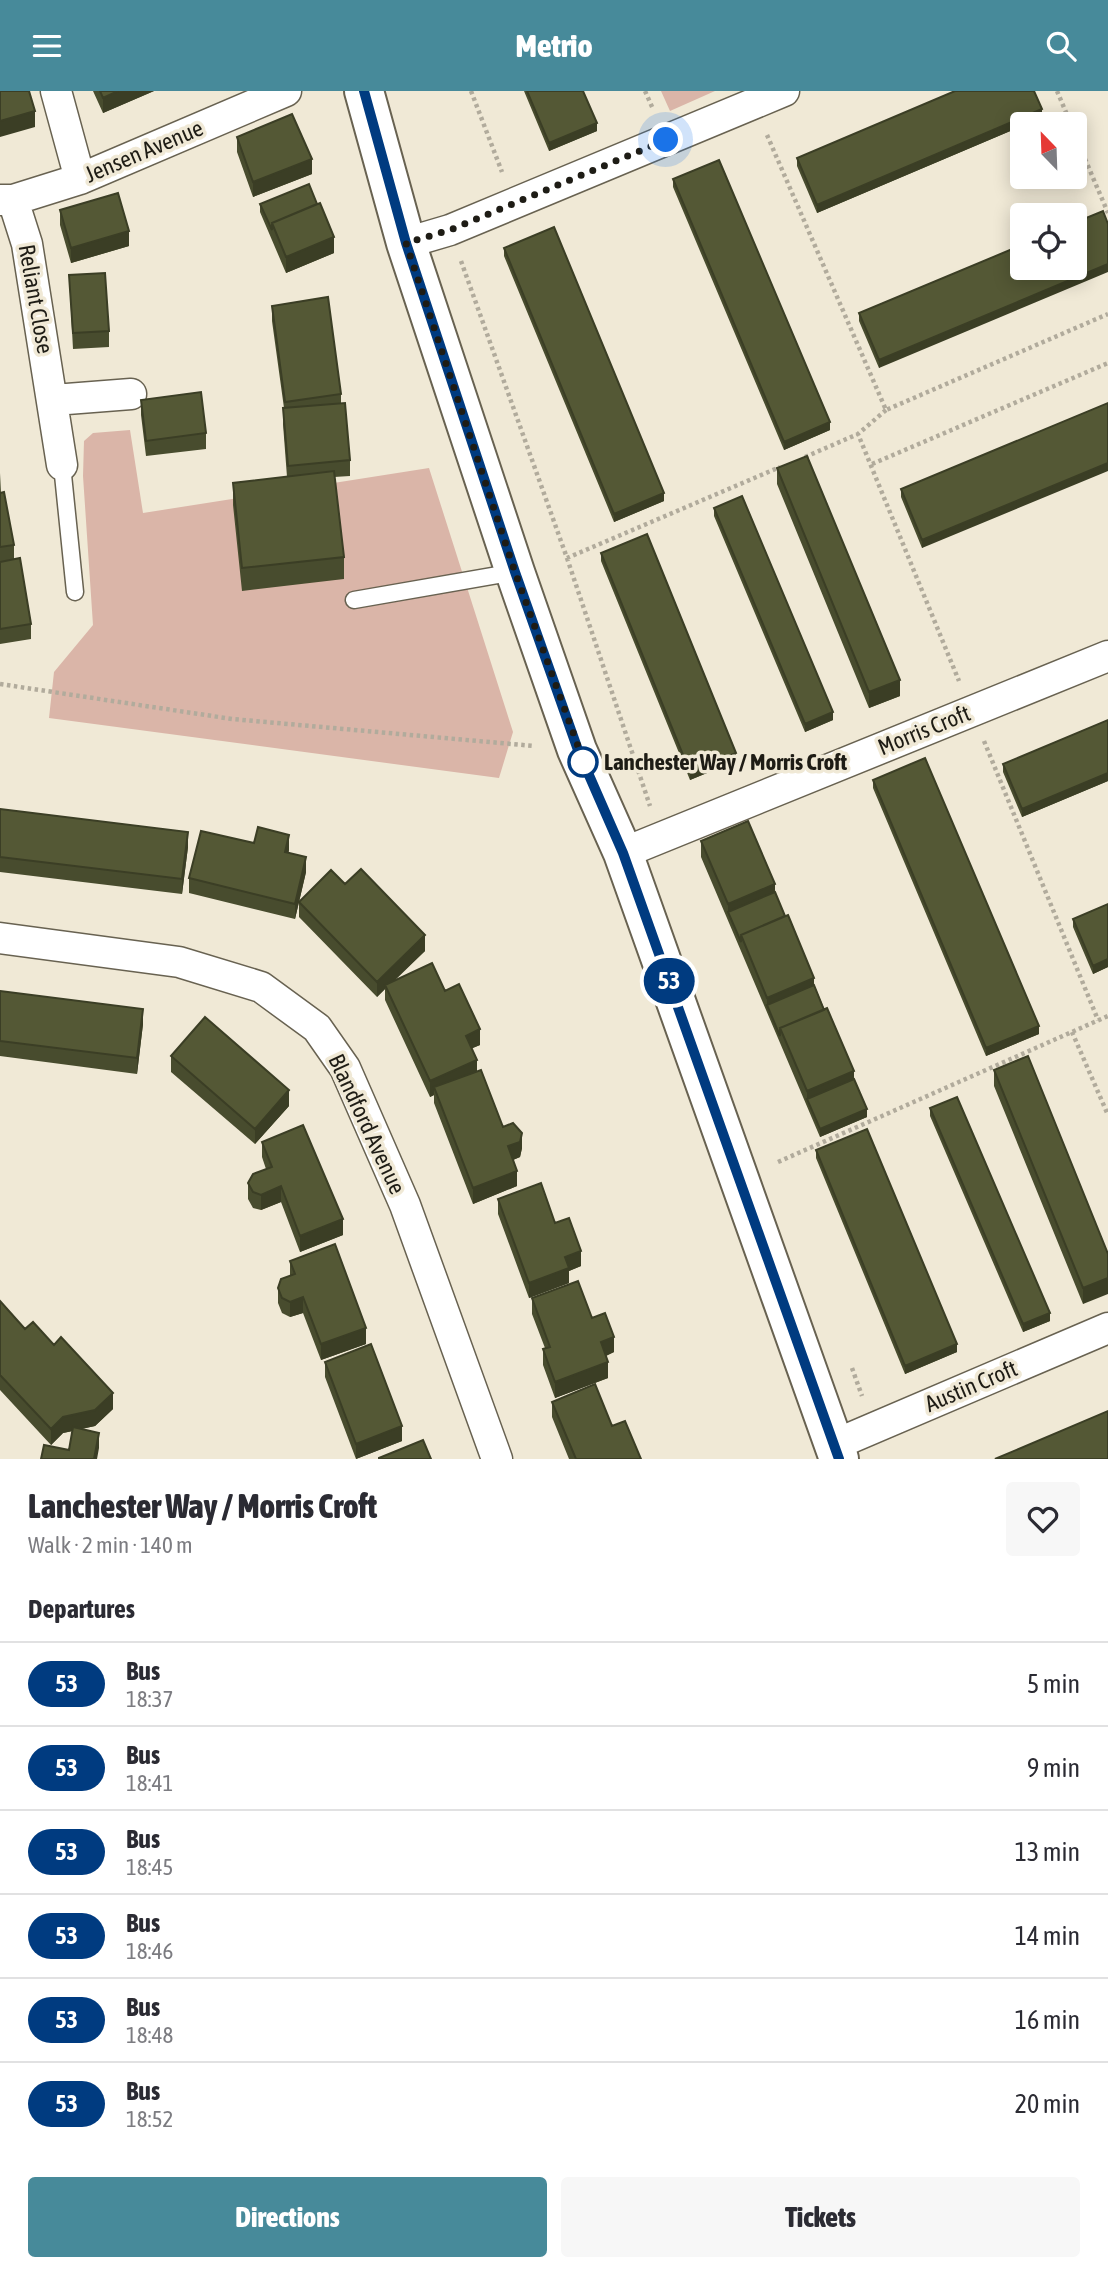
<!DOCTYPE html>
<meta charset="utf-8">
<style>
:root{--surface:#fff;--page:#f7f7f7;--text:#2b2b33;--muted:#7c7c81;--line:#e1e1e2;--accent:#478a9a}
body{margin:0;font-family:"Asap Condensed",sans-serif;background:var(--page);color:var(--text);height:100vh;display:flex;flex-direction:column;font-size:26px;white-space:nowrap}
*{box-sizing:border-box;margin:0}
p{font-size:23px;color:var(--muted)}
.icon{flex:none;width:38px;height:38px;fill:none;stroke:currentColor;stroke-width:2;stroke-linecap:round;stroke-linejoin:round}
.map{position:relative;height:1368px;overflow:hidden}
.details{display:flex;flex-direction:column;background:var(--surface);flex:1}
.details>*{flex:none}
.badge{padding:0 14px;border-radius:23px;font-size:24px;line-height:46px}
.needle{width:46px;rotate:337deg}
.buttons{position:absolute;left:1010px;top:21px;display:grid;gap:14px}
.buttons a{display:grid;place-items:center;width:77px;height:77px;border-radius:7px;background:var(--surface);box-shadow:0 4px 18px #0003;font-size:35px}
.you{position:absolute;width:35px;height:35px;margin:-18px;border:5px solid #fff;border-radius:50%;background:#1a73e8;box-shadow:0 0 0 10px #1a73e833}
.map>.badge{position:absolute;translate:-50% -50%;box-shadow:0 0 0 4px #fff}
h2{padding:0 28px;font-size:26px;line-height:63px}
.round{display:grid;place-items:center;flex:none;width:74px;height:74px;border-radius:7px;background:var(--page)}
.summary{display:flex;align-items:center;justify-content:space-between;height:119px;padding:0 28px}
h1{font-size:33px;font-weight:800;line-height:52px}
.primary-button{display:flex;gap:14px;margin-top:auto;padding:14px 28px}
.primary-button a{flex:1;height:80px;border-radius:7px;background:var(--accent);color:#fff;font-size:28px;font-weight:800;line-height:80px;text-align:center}
.primary-button a+a{background:var(--page);color:var(--text)}
ul{padding:0;list-style:none}
li{display:flex;align-items:center;gap:21px;height:84px;padding:0 28px;border-top:2px solid var(--line)}
li div{flex:1}
li b{display:block;font-size:26px}
li em{font-style:normal}
li .badge{min-width:77px;font-weight:700;text-align:center}
header{display:flex;justify-content:space-between;align-items:center;height:91px;padding:0 28px;background:var(--accent);color:#fff;font-size:32px;font-weight:800}
.map>svg:first-child{display:block}
.green{fill:#dab5a8}
.lines{fill:none;stroke-linecap:round;stroke-linejoin:round}
.service-casing{stroke:#686251;stroke-width:19}
.minor-casing{stroke:#686251;stroke-width:33}
.tertiary-casing{stroke:#686251;stroke-width:42}
.path{stroke:#b1ab9c;stroke-width:4.5;stroke-dasharray:3.5 3.5;stroke-linecap:butt}
.service{stroke:#fff;stroke-width:16}
.minor{stroke:#fff;stroke-width:30}
.tertiary{stroke:#fff;stroke-width:38}
.wall{fill:#484c2e}
.shaded-wall{fill:#3b3e25}
.building{fill:#545835;stroke:#3b3e25;stroke-width:2}
.line-casing{stroke:#fff;stroke-width:16}
.line{stroke:#003b80;stroke-width:10}
.walk{stroke:#1e1c15;stroke-width:7;stroke-dasharray:0 12.6}
.stop-dot{fill:#fff;stroke:#003b80;stroke-width:3.5}
.labels{text-anchor:middle;stroke-width:7;stroke-linejoin:round;paint-order:stroke}
.street-label{font-size:23px;fill:#1e1c15;stroke:#f0e9d6}
.stop-label{font-size:23px;font-weight:bold;fill:#1e1c15;stroke:#f0e9d6;text-anchor:start}
</style>
<header><svg class="icon" aria-label="menu" viewBox="0 0 24 24"><path d="M4 6h16M4 12h16M4 18h16"/></svg>Metrio<svg class="icon" aria-label="search" viewBox="0 0 24 24"><circle cx="10" cy="10" r="6"/><path d="M15 15l6 6"/></svg></header>
<div class="map">
<svg width="1108" height="1368" viewBox="0 0 1108 1368">
<rect width="100%" height="100%" fill="#f0e9d6"/>
<path class="green" d="M661,0h54l-45,20z
M130,339l13,83 286,-45 84,264 -14,46 -450,-60 5,-46 39,-47 -10,-149 1,-35 9,-8z"/>
<g class="lines">
<g class="service-casing">
<path id="service" d="M62,374l13,127
M354,509l161,-28"/>
</g>
<g class="minor-casing">
<path id="minor" d="M56,0l24,88
M0,109h13l67,-21 206,-88
M13,109l14,44 35,221
M406,152l44,-13 334,-139
M54,309l77,-6
M623,762l485,-197
M0,847l179,24 82,25 56,41 28,40 60,137 92,254
M834,1354l274,-117"/>
</g>
<g class="tertiary-casing">
<path id="tertiary" d="M364,0l42,152 109,329 62,178 46,103 216,606"/>
</g>
<path class="path" d="M471,0l31,81
M645,0l8,18
M1057,0l14,33
M1074,42l34,80
M767,44l119,275 222,-96
M461,170l106,297 213,-91
M886,319l-28,24 101,247
M805,366l53,-23
M872,373l236,-101
M567,467l83,248
M0,593l232,35 302,27
M984,650l114,279
M1072,941l36,83
M778,1071l330,-146
M852,1277l10,28"/>
<use href="#service" class="service"/>
<use href="#minor" class="minor"/>
<use href="#tertiary" class="tertiary"/>
</g>
<path class="wall" d="M93,0h61l-51,22z
M524,0h59l14,40 -48,20z
M1042,26l-16,7h-4v2l-205,87 -20,-47v-8z
M237,46l75,37 -59,23 -16,-45z
M673,88l157,251 -46,20 -111,-263z
M260,113l74,49 -48,20 -26,-61z
M60,119l69,36 -58,17 -11,-38z
M1022,154l-143,123 -20,-47v-8z
M504,157l160,253 -50,21 -110,-266z
M69,184l40,56v16l-36,2z
M272,215l69,88v10l9,56v16l-16,1 10,80v22l-102,12 -9,-86v-22l54,-6 -4,-53 1,-16 -12,-87z
M141,309l65,33v16l-60,7 -5,-41z
M1108,312l-186,145 -21,-51v-8z
M777,377l123,228 -31,12 -92,-224z
M0,382l1,20 13,52v14l17,65v15l-31,5z
M714,417l119,212 -28,12 -91,-216z
M601,462l135,208 -46,19 -89,-219z
M1108,629v61l-86,36 -19,-45v-8z
M873,689l166,254 -53,22 -113,-268z
M0,718l188,38 -6,47 -182,-22z
M701,750l74,51 79,187 13,38 -47,20 -119,-280z
M289,759l-1,3 18,19 -7,30 46,-18 80,67 -31,29 51,11 35,54 -8,3 5,23 26,56 19,21 -2,9 -7,3 4,26 -44,18 -39,-101v-8l-4,2 -45,-97v-11l-8,8 -78,-80v-15l-4,17 -106,-26v-15z
M1108,813v63l-15,7 -20,-47v-8z
M0,900l143,33 -6,50 -137,-18z
M171,965l118,50 -34,38 -84,-72z
M994,979l114,184 -25,50 -89,-218z
M930,1017l120,213 -27,11 -93,-216z
M262,1051l81,93 -43,17 -19,-50 -20,8 -8,-2 -5,-9v-16l18,-14 -4,-12z
M816,1059l141,202 -52,22 -89,-216z
M498,1108l57,24 26,43 -12,5v12l-40,15 -31,-84z
M290,1170l76,83 -45,16 -18,-47 -13,4 -8,-4 -4,-10v-15l12,-12z
M532,1207l82,54 -8,4 2,22 -53,20 -12,-33v-16l2,-1 -13,-34z
M0,1210l25,28 88,80 -18,17 -14,3 18,19 -30,2 4,-19 -10,2 -12,12 -51,-55z
M325,1271l77,79 -46,18 -31,-82z
M552,1311l60,24 29,33h-72l-17,-42z"/>
<path class="shaded-wall" d="M118,0h36l-51,22v-15z
M1042,18v8l-16,7h-4v2l-205,87v-8z
M35,20v16l-35,10v-16z
M597,32v8l-48,20v-8z
M312,68v15l-59,23v-15z
M129,140v15l-58,17v-15z
M334,146v16l-48,20v-16z
M1108,173v8l-229,96v-8z
M830,331v8l-46,20v-8z
M1108,372v8l-186,77v-8z
M664,402v8l-50,21v-8z
M900,589v16l-31,12v-16z
M833,621v8l-28,12v-8z
M736,662v8l-46,19v-8z
M1108,682v8l-86,36v-8z
M188,741v15l-6,47v-15z
M289,744v15l-4,18v-16z
M306,766v15l-11,47v-15z
M775,793v16l-47,12v-8z
M425,844v16l-38,37 -2,-3v4l-8,8v-15z
M1108,868v8l-15,7v-8z
M814,887v15l-47,12v-7z
M143,918v15l-6,50v-16z
M1039,935v8l-53,22v-8z
M480,938v16l-14,6v-15z
M477,969v16l-43,11v8l-4,2v-16z
M854,980v16l-47,12v-8z
M289,999v16l-34,38v-15z
M867,1018v8l-47,20v-8z
M522,1042v15l-2,9 -12,5v-16z
M517,1080v15l-44,18v-16z
M281,1095v16l-20,8v-15z
M343,1128v16l-43,17v-16z
M581,1160v15l-12,5v12l-40,15v-15l36,-26z
M1108,1187v16l-25,10v-16z
M303,1206v16l-13,4v-15z
M1050,1222v8l-27,11v-8z
M366,1237v16l-45,16v-16z
M614,1246v15l-13,6v-16z
M957,1253v8l-52,22v-8z
M608,1271v16l-53,20v-16z
M113,1302v16l-18,17 -32,7 -12,12v-16l12,-12z
M402,1335v15l-46,18v-15z
M99,1342v15l-2,11h-3z"/>
<path class="building" d="M0,0h29l6,20 -35,10z
M100,0h18l-15,7z
M527,0h56l14,32 -48,20z
M955,0h79l8,18 -225,96 -20,-47z
M292,23l20,45 -59,23 -16,-45z
M719,69l111,262 -46,20 -111,-263z
M309,93l8,20 -45,19v7l-12,-26z
M118,102l11,38 -58,17 -11,-38z
M320,112l14,34 -48,20 -14,-34z
M1103,120l5,13v40l-229,96 -20,-47 163,-68v23h52v-45z
M554,136l110,266 -50,21 -110,-266z
M105,182l4,58 -36,2 -4,-58z
M328,206l13,97 -56,8 -13,-96z
M201,301l5,41 -60,8 -5,-41z
M345,312l5,57 -62,6 -5,-58z
M1108,312v60l-186,77 -21,-51z
M807,365l93,224 -31,12 -92,-224z
M334,380l10,86 -102,11 -9,-85z
M4,401l10,53 -14,2v-54z
M742,405l91,216 -28,12 -91,-216z
M647,443l89,219 -46,19 -89,-219z
M20,467l11,66 -31,5v-67z
M1108,629v53l-86,36 -19,-45z
M925,667l114,268 -53,22 -113,-268z
M0,718l188,23 -6,47 -182,-22z
M748,730l27,63 -47,20 -27,-63z
M258,736l31,8 -4,17 21,5 -11,47 -106,-26 12,-47 53,12z
M361,778l64,66 -48,47 -78,-80 32,-32 14,14z
M775,801l10,24 -44,19v7l-13,-30z
M1108,813v55l-15,7 -20,-47z
M788,824l26,63 -47,20 -26,-63z
M432,872l13,28 14,-7 21,45 -14,7 11,24 -47,21 -45,-96z
M814,894l10,25 -44,18v8l-13,-31z
M0,900l143,18 -6,49 -137,-17z
M827,917l27,63 -47,20 -27,-63z
M205,926l84,73 -34,39 -84,-73z
M1028,965l80,198v24l-25,10 -89,-218z
M481,979l22,57 10,-4 9,10 -2,9 -12,4 9,25 -44,17 -39,-101z
M854,988l13,30 -47,20 -13,-30z
M957,1006l93,216 -27,11 -93,-216z
M303,1034l40,94 -43,17 -19,-50 -20,9 -8,-3 -5,-9 5,-9 19,-7 -10,-25z
M867,1038l90,215 -52,22 -89,-216z
M541,1092l14,40 14,-5 12,33 -16,6 4,11 -40,15 -31,-84z
M335,1153l31,84 -45,16 -18,-47 -13,5 -8,-4 -4,-10 3,-9 14,-5 -5,-13z
M578,1190l14,37 13,-5 9,24 -13,5 7,20 -53,20 -12,-33 7,-2 -18,-49z
M0,1210l25,28 8,-7 21,23 7,-8 52,56 -18,17 -32,7 -12,12 -51,-54z
M371,1253l31,82 -46,18 -31,-82z
M595,1293l17,42 13,-5 16,38h-65l-24,-57z
M1108,1320v48h-113z
M73,1336l26,6 -5,26h-53l3,-14 25,5z
M423,1349l8,19h-52v-1z"/>
<g class="lines">
<g class="line-casing">
<path id="line" d="M364,0l42,152 109,329 63,178 45,103 216,606"/>
</g>
<use href="#line" class="line"/>
<path class="walk" d="M583,671l4,9 -72,-199 -109,-329 44,-13 216,-90"/>
</g>
<circle class="stop-dot" cx="583" cy="671" r="14"/>
<g class="labels">
<g class="street-label">
<text transform="translate(144 60) rotate(-23)" y="8">Jensen Avenue</text>
<text transform="translate(36 208) rotate(80)" y="8">Reliant Close</text>
<text transform="translate(924 639) rotate(-22)" y="8">Morris Croft</text>
<text transform="translate(367 1033) rotate(65)" y="8">Blandford Avenue</text>
<text transform="translate(971 1295) rotate(-23)" y="8">Austin Croft</text>
</g>
<g class="stop-label">
<text x="604" y="679">Lanchester Way / Morris Croft</text>
</g>
</g>
</svg>
<div class="buttons">
<a><svg class="needle" viewBox="-14 -14 28 28"><path d="M0-13l5 13h-10z" fill="#e53935"/><path d="M0 13l5-13h-10z" fill="#7c7c81"/></svg></a>
<a><svg class="icon" aria-label="locate" viewBox="0 0 24 24"><circle cx="12" cy="12" r="6"/><path d="M12 2v4M12 18v4M2 12h4M18 12h4"/></svg></a>
</div>
<div class="you" style="left:666px;top:49px"></div>
<b class="badge" style="left:669px;top:890px;background:#003b80;color:#fff">53</b>
</div>
<section class="details">
<div class="summary"><div><h1>Lanchester Way / Morris Croft</h1><p>Walk · 2 min · 140 m</p></div><a class="round"><svg class="icon" aria-label="heart" viewBox="0 0 24 24"><path d="M12 20l-8-8c-3-5 5-10 8-4 3-6 11-1 8 4z"/></svg></a></div>
<h2>Departures</h2>
<ul>
<li><span class="badge" style="background:#003b80;color:#fff">53</span><div><b>Bus</b><p>18:37</p></div><em>5 min</em></li>
<li><span class="badge" style="background:#003b80;color:#fff">53</span><div><b>Bus</b><p>18:41</p></div><em>9 min</em></li>
<li><span class="badge" style="background:#003b80;color:#fff">53</span><div><b>Bus</b><p>18:45</p></div><em>13 min</em></li>
<li><span class="badge" style="background:#003b80;color:#fff">53</span><div><b>Bus</b><p>18:46</p></div><em>14 min</em></li>
<li><span class="badge" style="background:#003b80;color:#fff">53</span><div><b>Bus</b><p>18:48</p></div><em>16 min</em></li>
<li><span class="badge" style="background:#003b80;color:#fff">53</span><div><b>Bus</b><p>18:52</p></div><em>20 min</em></li>
</ul>
<div class="primary-button"><a>Directions</a><a>Tickets</a></div>
</section>
